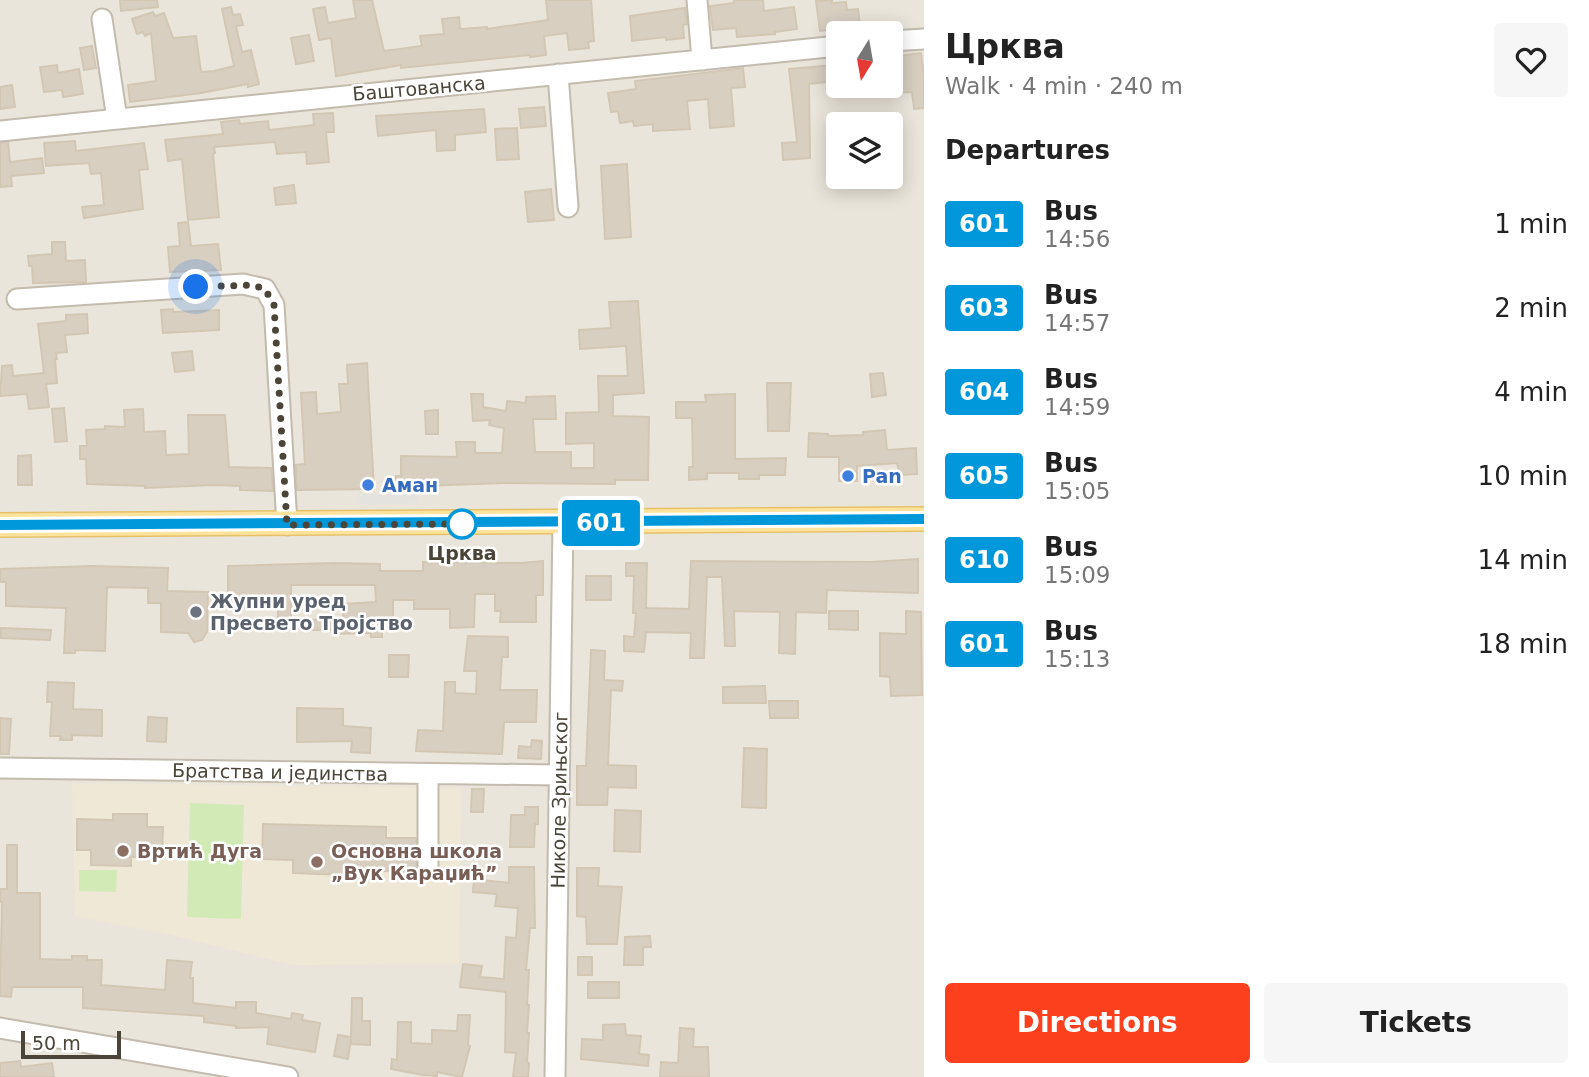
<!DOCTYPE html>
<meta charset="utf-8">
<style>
:root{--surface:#fff;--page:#f6f6f6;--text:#222;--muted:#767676;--accent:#fc3f1d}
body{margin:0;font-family:"DejaVu Sans",sans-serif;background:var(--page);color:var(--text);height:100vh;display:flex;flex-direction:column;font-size:26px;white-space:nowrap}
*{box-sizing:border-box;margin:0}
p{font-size:23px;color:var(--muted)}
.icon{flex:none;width:38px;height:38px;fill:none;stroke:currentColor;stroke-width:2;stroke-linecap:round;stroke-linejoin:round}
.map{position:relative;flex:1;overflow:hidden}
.side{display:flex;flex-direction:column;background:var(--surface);width:665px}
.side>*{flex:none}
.badge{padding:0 14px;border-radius:5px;font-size:24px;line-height:46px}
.needle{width:46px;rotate:191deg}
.fabs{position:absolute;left:826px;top:21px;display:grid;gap:14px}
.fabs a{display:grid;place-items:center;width:77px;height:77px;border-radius:7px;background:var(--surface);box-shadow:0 4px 18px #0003;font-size:35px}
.scale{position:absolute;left:21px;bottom:18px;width:100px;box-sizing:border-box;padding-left:7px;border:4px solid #4b4439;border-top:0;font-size:19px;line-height:24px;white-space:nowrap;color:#4b4439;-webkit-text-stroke:5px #fff;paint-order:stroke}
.you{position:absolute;width:35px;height:35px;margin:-18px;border:5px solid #fff;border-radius:50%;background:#1a73e8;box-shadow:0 0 0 10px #1a73e833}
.map>.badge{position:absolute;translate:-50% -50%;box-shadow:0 0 0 4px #fff}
h2{padding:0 21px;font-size:26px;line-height:63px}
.round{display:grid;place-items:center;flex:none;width:74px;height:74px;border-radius:7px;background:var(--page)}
.headline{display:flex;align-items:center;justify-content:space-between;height:119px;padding:0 21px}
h1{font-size:33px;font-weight:700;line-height:52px}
.cta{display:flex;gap:14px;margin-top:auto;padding:14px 21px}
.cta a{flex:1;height:80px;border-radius:7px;background:var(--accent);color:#fff;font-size:28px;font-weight:700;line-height:80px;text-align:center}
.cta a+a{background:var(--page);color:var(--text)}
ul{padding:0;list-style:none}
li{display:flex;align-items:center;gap:21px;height:84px;padding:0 21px}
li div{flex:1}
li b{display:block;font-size:26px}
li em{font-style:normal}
li .badge{min-width:77px;font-weight:700;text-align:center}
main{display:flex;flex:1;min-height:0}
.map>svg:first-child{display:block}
.residential{fill:#eae5da;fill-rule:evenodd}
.education{fill:#efe8d6}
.green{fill:#d2eab5}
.parking{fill:#e5e3e0}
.building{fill:#d8cfc1;stroke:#d3c7b4;stroke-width:2}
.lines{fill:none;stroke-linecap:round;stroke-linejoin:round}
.minor-casing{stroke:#c2bbae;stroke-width:23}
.major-casing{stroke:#e6c16a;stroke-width:26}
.minor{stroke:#fff;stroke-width:19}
.major{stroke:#ffe39c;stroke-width:23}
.line-casing{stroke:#fff;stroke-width:16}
.line{stroke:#0098da;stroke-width:10}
.walk{stroke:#4b4439;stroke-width:7;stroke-dasharray:0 12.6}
.shop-dot{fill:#3f7fe0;stroke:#fff;stroke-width:2.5}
.stop-dot{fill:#fff;stroke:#0098da;stroke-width:3.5}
.worship-dot{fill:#6b7280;stroke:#fff;stroke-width:2.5}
.education-dot{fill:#8d6e63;stroke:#fff;stroke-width:2.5}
.labels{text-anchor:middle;stroke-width:5;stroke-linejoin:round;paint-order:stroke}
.street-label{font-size:19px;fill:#4b4439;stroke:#fff}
.shop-label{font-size:19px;font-weight:bold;fill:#366cbe;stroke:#fff;text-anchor:start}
.stop-label{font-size:19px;font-weight:bold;fill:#4b4439;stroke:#fff}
.worship-label{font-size:19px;font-weight:bold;fill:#5b616d;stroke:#fff;text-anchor:start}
.education-label{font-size:19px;font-weight:bold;fill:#785e54;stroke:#fff;text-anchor:start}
</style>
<main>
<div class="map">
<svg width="924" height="1077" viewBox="0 0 924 1077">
<rect width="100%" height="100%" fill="#f6f3ec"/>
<path class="residential" d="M0,0h924v1077h-924zM838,33h53v53h-53zM838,124h53v53h-53z"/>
<path class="education" d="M72,783l389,5 -2,176 -166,1 -122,-30 -96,-19z"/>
<path class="green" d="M190,803l54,2 -3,114 -54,-2z
M79,870h38l-1,22 -37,-1z"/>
<path class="parking" d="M418,493v10l-59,2 -1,-11z"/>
<path class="building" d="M120,0h37l1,7 -37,4z
M353,0h19l12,51 38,-5 -2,-10 24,-2 -2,-15 17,-2 1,12 27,-2v2l61,-9 -2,-20h45l3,41 -6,1 1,6 -20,2 -2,-17 -23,3 2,19 -16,2v-2l-129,13v-3l-65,11 -5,-38 -12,2 -6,-31 12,-2 3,16 28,-5z
M734,0h29l1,11 30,-4 3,22 -22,3v2l-38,3 -1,-9 -23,2 -3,-24 24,-3z
M832,0v3l14,-1 1,8 11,-1 2,18 -40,4 -4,-30z
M231,7l2,8 7,-1 3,11 -7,1 6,26 9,-2 8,34 -11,3v-3l-47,9 -71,9 -2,-17 28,-4 -5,-48 -6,3 -2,-4 -6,2 -5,-15 21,-7 2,4 9,-3 9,25 23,-2 5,36 13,-1 20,-5 -12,-57z
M685,8l2,16 -4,1 1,13 -18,2v-3l-34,4 -2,-25z
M309,35l5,26 -18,3 -5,-26z
M92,46l4,22 -12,2 -4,-22z
M921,53l3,23v32l-10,1 -2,-17 -21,1v-36z
M57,65l1,8 21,-4 4,25 -20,3 -1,-7 -18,2 -4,-25z
M834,65l2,16 -27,3 1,74 -27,2 -1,-17 15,-1 -8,-73z
M743,68l2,19 -14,1 3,38 -24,2 -2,-29 -21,2 3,28 -37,2v-7l-19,2 -1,-5 -13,2 -2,-12 -7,1 -3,-19 28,-4 -1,-8z
M12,85l3,22 -15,2v-22z
M544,107l2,19 -25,2 -2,-19z
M484,109l2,23 -31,3v15l-18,1 -1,-21 -58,6 -2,-20z
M333,113l1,19h-8l3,30 -22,2 -1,-12 -29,2 -2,-12 -61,5 1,6 -2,1 6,63 -31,3 -6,-61 -14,2 -3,-21 58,-6 -2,-12 18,-2 1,4 28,-3 1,9 45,-5 -1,-11z
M517,128l2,31 -22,1 -2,-31z
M75,141l1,10 68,-8 4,26 -9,1 4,39 -59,9 -2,-11 22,-2 -3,-32 -10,1 -2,-11 -43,3 -2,-23z
M8,142l2,20 32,-4 2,15 -33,3 1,10 -12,1v-44z
M627,164l4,73 -26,2 -4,-73z
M294,185l2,18 -20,2 -2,-17z
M551,189l3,31 -26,2 -3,-30z
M188,222l3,24 27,-2 3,26 -51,2 -2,-25 12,-1 -2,-23z
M52,242h13l1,19 19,-1 1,22 -53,1 -1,-17h-3l-1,-10 24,-2z
M638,301l6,92 -31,2v21l36,1 -1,63h-33v4l-111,-1 -108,4v-11h5v-20l56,1 -1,-15h19v11h27l2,-25 -15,-3 1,-5 -17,1 -2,-27h12v13l23,4 1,-10 19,2v-6l29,-1 1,23h-23l2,33h36v16h23v-25l-28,1v-31l33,-1 -1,-36h30l-2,-30 -46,3 -1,-19 32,-2 -2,-26z
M173,309v3l46,-2v20l-56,3 -2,-23z
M87,314l1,19 -23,2 2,17 -11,1 1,6h-2l2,24 -11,1 3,23 -20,2 -2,-15 -27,2 2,-30 10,-1 1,11 31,-3 -6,-49 28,-3v-6z
M192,351l2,19 -19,2 -3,-19z
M367,363l7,126 -77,1 -1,-25 9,-1 -4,-71 15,-1 1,22 24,-2 -2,-28h9l-1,-19z
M883,373l3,22 -14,2 -2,-23z
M767,383h24l-2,48h-21z
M735,394v65l51,-1 -1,17h-26v4h-20v-6h-32v6l-18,1v-13h4l-1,-49h-16v-16h30l-1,-7z
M64,408l3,33 -12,1 -3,-33z
M143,409l1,23 21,-1 1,24 23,-1 -1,-39h37l4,52 42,1 2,23 -33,-1v-4l-27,-1 -68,3v-2l-58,-2 -1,-25h-6v-13h7l-1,-16 19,-1v-3l20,1 -1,-17z
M438,410v24h-12l-1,-23z
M885,430l2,20 29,-2 1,26 -17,1 -3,-12 -40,3v15h-18v-24h-31l1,-24 19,1v2l35,-1v-3z
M31,455l1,30h-14v-29z
M918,559v34l-91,-3 -1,23 -30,-1 -1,42 -16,-1 1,-41 -46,-1 1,35h-10l-3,-69h-15l-3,81h-14l1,-25 -45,-1 -2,20 -20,-1v-15l10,1 2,-24h-3l1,-37h-8v-13h21l-1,45 43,1 2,-48 179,1z
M543,561v34h-7v27h-36l1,-11h-6v-17h-20l-1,33 -24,1v-19h-36v-9h-21v21h-11v16h-11v-4l-39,1v-4h-20l-1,-10 32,-2v-14l33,-2 -1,-17h-84v37h-13v-24l-50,1v-33l106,-3 46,1v7h43v-9l98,1z
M92,566l76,2 -1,23 41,1 -1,40 -5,8 -8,2 -6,-9 -27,-1v-29h-13v-15l-41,-1 -2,64 -30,-1v3h-11l2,-45 -60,-2v-24h-6v-13z
M586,576h25v24h-25z
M829,611h29v19l-29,-1z
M906,611l15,1 1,83 -31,1 -1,-19 -10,-1v-43l26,1z
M1,628l50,2 -1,10 -49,-2z
M468,636l40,1v20h-6l-2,33h37l-1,32h-32l-2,32 -86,-3 2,-21 25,1 2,-49h10v11l21,1 1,-23h-13z
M591,650l14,1 -1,29 19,1 -1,10 -11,-1 -3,75 28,1v22l-28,-1 -1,18h-30v-39h9z
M389,655h20l-1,22h-19z
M48,682l26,1 -1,26 29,1v26l-30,-1v5h-12l1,-4h-11l2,-34h-5z
M765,686l1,17h-43v-16z
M769,701h29v17h-28z
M297,708l46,1v17l28,2 -1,25 -19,-1 1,-11 -55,1z
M148,717l19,1 -1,24 -19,-1z
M0,718l11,1 -2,35h-9z
M532,740l10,1 -1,18 -23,-1 1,-12 12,1z
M744,748l23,1 -1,59 -24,-1z
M472,789h12l-1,23h-12z
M525,807h13v17h-3l-1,23h-24l1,-32h14z
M615,810l26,1 -1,41 -26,-1z
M113,814h34v13h16l-1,30h-31v9l-40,-1v-15h-14v-31l36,1z
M263,824l123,3v11h30l1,34 -73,-2v5l-51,-2v-13l-31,-1z
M7,845h10v48h23v66l32,1v-4h15v4h15l-1,25 64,5 2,-30 25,2 -2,16h3v25l43,5v-6h20v11l35,6 1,-6 11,2 -1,5 18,3 -5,29 -48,-8 2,-17 -33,1v-2l-32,-4v-6l-121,-8v-21h-71l-1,10 -11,-1 2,-94h-2v-13h7z
M509,867h25l1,61h-5l-4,42h3l-2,35h2l-2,28h2l-2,29 2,1 -1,14h-15l3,-24 -11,-1 1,-60 -46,-5 3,-23 19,2 -2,11 24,2 2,-42 10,1 2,-30 -23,-2 2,-12 -24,-2 1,-13 35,4z
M577,868h22l-1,18 24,1 -5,57h-30l-1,-27 -9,-1z
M650,936l1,11h-8v18h-19l1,-28z
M578,957h14v18h-14z
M588,982h31v16h-31z
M352,998h10v23h8v24l-19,-1v-5l-3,20 -14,-3 4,-21 13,2z
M458,1015h12l-2,30 2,1 -8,31 -25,-5v4l-14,-1 -32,-6 1,-10 5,1 1,-38h13v21l21,1v-14l25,1z
M625,1024l1,11 15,1 -2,18 10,1 -1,11 -67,-7 1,-20 21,1v-15z
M680,1028l14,1 -1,18h15l1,30h-49l1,-15 17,1z
M20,1061l1,6 31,-4 2,14h-54v-14z"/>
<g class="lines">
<g class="minor-casing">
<path id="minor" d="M697,0l5,60
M102,19l15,100
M891,41l33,-2
M558,74l10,133
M0,131l838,-85
M17,299l226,-15 22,5 9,16 13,220
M0,768l559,7
M428,867v-93
M0,1028l288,49
M555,1077l8,-554"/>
</g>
<g class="major-casing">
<path id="major" d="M0,525l924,-6"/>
</g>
<use href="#minor" class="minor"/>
<use href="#major" class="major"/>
</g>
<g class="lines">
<g class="line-casing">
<path id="line" d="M0,525l924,-6"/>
</g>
<use href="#line" class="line"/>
<path class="walk" d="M196,287l56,-2 13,4 9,16 13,220 175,-1"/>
</g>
<g class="shop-dot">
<circle cx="848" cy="476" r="7"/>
<circle cx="368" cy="485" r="7"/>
</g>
<circle class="stop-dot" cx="462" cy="524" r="14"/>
<circle class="worship-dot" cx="196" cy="612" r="7"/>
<g class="education-dot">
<circle cx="123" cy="851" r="7"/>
<circle cx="317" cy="862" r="7"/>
</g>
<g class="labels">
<g class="street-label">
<text transform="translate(419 88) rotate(-5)" y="7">Баштованска</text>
<text transform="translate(280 772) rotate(1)" y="7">Братства и јединства</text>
<text transform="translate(559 800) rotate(-89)" y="7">Николе Зрињског</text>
</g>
<g class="shop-label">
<text x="862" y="483">Pan</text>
<text x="382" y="492">Аман</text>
</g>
<g class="stop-label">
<text x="462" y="560">Црква</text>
</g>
<g class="worship-label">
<text x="210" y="608">Жупни уред<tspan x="210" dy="22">Пресвето Тројство</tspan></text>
</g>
<g class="education-label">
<text x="137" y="858">Вртић Дуга</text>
<text x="331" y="858">Основна школа<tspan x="331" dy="22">„Вук Караџић”</tspan></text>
</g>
</g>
</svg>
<div class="fabs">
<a><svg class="needle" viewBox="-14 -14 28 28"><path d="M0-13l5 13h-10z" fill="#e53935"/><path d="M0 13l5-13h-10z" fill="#767676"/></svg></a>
<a><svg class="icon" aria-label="layers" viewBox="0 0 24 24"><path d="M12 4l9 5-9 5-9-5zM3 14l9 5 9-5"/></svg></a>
</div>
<div class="scale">50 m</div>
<div class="you" style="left:196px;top:287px"></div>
<b class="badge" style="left:601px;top:523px;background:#0098da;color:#fff">601</b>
</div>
<section class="side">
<div class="headline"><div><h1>Црква</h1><p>Walk · 4 min · 240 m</p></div><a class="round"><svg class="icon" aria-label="heart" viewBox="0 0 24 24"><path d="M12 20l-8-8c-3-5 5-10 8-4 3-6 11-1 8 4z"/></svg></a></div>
<h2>Departures</h2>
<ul>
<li><span class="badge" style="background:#0098da;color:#fff">601</span><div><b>Bus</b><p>14:56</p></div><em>1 min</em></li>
<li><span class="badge" style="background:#0098da;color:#fff">603</span><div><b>Bus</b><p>14:57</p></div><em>2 min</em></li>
<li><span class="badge" style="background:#0098da;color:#fff">604</span><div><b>Bus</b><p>14:59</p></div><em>4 min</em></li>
<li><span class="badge" style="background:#0098da;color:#fff">605</span><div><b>Bus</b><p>15:05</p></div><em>10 min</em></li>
<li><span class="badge" style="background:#0098da;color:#fff">610</span><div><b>Bus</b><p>15:09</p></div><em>14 min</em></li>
<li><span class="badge" style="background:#0098da;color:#fff">601</span><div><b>Bus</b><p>15:13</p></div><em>18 min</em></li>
</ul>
<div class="cta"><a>Directions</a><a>Tickets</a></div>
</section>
</main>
